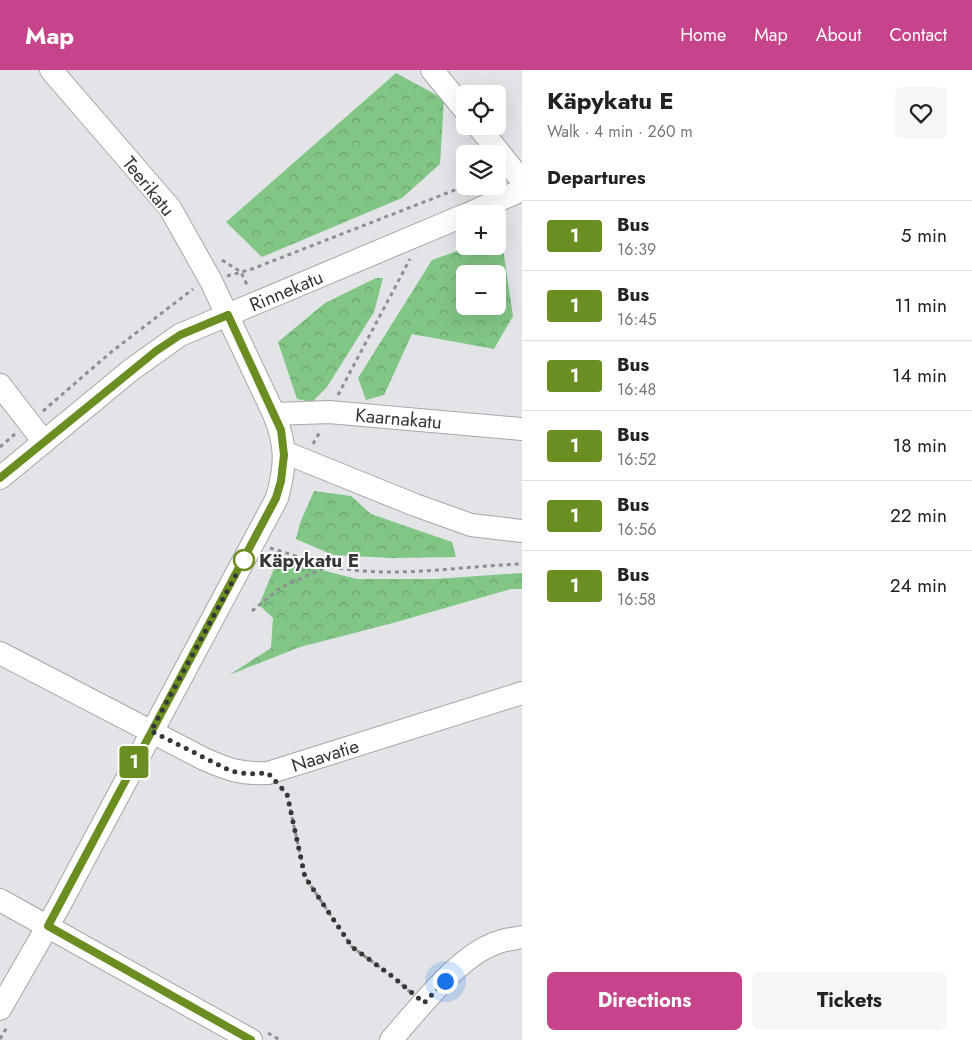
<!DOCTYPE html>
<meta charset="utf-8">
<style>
:root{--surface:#fff;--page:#f6f6f6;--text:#222;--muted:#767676;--line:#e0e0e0;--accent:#c7448a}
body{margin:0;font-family:Jost,sans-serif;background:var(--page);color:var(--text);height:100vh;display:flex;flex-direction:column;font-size:19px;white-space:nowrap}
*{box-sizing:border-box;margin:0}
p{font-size:16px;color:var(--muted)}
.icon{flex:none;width:28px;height:28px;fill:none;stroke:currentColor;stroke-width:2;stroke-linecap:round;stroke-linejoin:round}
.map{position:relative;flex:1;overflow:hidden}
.side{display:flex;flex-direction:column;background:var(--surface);width:450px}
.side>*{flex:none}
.badge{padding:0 10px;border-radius:4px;font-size:18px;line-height:32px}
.tools{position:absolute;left:456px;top:15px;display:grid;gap:10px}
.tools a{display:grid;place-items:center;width:50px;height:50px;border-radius:8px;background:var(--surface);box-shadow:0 5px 20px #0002;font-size:25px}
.you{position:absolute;width:25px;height:25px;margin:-12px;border:4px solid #fff;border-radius:50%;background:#1a73e8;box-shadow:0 0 0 8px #1a73e833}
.map>.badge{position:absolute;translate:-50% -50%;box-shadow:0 0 0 2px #fff}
h2{padding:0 25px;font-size:19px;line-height:45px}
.round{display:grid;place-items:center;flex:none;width:52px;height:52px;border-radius:8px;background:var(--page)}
.head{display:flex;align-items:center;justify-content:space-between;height:85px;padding:0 25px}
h1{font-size:24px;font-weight:700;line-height:38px}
.action{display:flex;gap:10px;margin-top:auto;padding:10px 25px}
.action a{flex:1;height:58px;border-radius:8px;background:var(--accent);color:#fff;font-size:20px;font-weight:700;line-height:58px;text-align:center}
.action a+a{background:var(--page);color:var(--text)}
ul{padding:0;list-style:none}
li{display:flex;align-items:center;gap:15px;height:70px;padding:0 25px;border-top:1px solid var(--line)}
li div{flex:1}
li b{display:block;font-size:19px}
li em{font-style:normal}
li .badge{min-width:55px;font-weight:700;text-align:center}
header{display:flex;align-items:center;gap:30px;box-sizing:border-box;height:70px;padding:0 25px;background:var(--accent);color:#fff}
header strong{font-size:24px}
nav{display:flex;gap:28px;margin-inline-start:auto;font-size:18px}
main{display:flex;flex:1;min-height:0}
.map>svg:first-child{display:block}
.forest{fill:url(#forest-crowns);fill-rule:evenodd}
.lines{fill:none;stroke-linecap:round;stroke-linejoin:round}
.minor-casing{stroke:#a5a7aa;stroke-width:24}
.path{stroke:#8e8f92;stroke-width:3;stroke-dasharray:4 4;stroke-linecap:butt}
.minor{stroke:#fff;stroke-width:22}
.line-casing{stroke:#fff;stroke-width:11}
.line{stroke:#6b8e23;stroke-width:8}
.walk{stroke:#363738;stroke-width:5;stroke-dasharray:0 9}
.stop-dot{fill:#fff;stroke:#6b8e23;stroke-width:2.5}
.labels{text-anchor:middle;stroke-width:4;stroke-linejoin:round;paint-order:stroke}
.street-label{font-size:19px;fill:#363738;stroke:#fff}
.stop-label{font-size:19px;font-weight:bold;fill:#363738;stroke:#fff;text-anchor:start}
</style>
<header>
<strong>Map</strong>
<nav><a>Home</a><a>Map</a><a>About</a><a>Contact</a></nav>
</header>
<main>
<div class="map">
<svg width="522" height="970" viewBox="0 0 522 970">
<defs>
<pattern id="forest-crowns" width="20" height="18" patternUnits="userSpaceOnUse" patternTransform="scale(1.25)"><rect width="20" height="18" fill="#82c686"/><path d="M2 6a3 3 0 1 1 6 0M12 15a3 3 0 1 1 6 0" fill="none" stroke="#6ba26f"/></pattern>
</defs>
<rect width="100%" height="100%" fill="#e2e4e8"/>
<path class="forest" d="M396,3l48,26 -4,65 -38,34 -140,59 -36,-35z
M501,165l12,81 -19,33 -82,-15 -28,61 -18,5 -8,-22 74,-118 39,-14h27v-9zM465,204h33v32h-33z
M376,208h7l-9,34 -47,75 -15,15 -15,-3 -19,-57 47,-39z
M314,421l37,5 20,18 81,28 4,15 -65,1 -58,-3 -37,-16 4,-16z
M278,489l79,20h78l87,-6v16h-11l-118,34 -93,24 -71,28 42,-27 2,-30 -14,-13z"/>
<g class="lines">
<g class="minor-casing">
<g id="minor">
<path d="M432,0l33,40"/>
<path d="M478,56l44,55"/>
<path d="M468,144l54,-24"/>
<path d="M0,315l44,57"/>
<path id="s1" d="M274,344l55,-2 193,17"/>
<path d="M284,382l131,53 56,20 51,6"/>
<path id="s2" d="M0,408l131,-108 49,-35 285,-120"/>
<path id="s3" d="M0,583l204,106c25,11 36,15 64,14l254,-80"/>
<path d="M0,830l251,140"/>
<path d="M0,939l58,-101 219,-410c9,-33 10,-52 -3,-84l-63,-133 -41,-73 -119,-138"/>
<path d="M391,970c28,-31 68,-86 108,-98 7,-3 16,-3 23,-5"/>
</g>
</g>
<path class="path" d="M222,190l19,12 7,15
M227,206l25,-7 213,-83
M338,325l72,-136
M43,341l67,-58 83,-64
M313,374l8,-14
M0,377l15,-13
M270,478c21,6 42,14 63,19 62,12 127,-1 189,-3
M252,541l28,-23 48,-22
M281,718l6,6 18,83 47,70 40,29 18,16
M268,963l12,7
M0,969l7,-12"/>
<use href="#minor" class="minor"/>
</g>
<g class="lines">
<g class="line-casing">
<path id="line" d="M0,408l156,-127 24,-16 48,-20 53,115 3,25 -3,26 -5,17 -228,428 203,114"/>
</g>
<use href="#line" class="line"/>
<path class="walk" d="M244,490l-93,171 80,40 17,3 20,-1 19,21 18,83 47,70 40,29 32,27 21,-22"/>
</g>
<circle class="stop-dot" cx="244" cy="490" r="10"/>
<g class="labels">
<g class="street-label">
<text transform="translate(149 116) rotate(51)" y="7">Teerikatu</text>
<text dy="7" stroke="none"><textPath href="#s2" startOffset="345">Rinnekatu</textPath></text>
<text dy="7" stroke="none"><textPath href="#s1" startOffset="125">Kaarnakatu</textPath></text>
<text dy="7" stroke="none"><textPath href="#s3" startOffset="356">Naavatie</textPath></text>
</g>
<g class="stop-label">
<text x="259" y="497">Käpykatu E</text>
</g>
</g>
</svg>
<div class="tools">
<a><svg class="icon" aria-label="locate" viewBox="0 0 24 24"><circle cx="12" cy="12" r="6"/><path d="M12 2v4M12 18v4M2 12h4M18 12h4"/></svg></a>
<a><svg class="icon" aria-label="layers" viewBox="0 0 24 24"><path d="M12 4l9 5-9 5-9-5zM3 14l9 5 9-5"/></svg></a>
<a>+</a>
<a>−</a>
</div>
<div class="you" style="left:445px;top:911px"></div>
<b class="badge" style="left:134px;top:692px;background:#6b8e23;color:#fff">1</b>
</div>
<section class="side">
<div class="head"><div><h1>Käpykatu E</h1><p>Walk · 4 min · 260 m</p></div><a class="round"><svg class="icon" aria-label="heart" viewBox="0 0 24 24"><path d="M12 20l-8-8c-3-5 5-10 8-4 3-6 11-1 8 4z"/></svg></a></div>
<h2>Departures</h2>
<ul>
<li><span class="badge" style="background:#6b8e23;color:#fff">1</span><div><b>Bus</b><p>16:39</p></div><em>5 min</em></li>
<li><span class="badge" style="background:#6b8e23;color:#fff">1</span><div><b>Bus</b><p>16:45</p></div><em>11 min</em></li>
<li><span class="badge" style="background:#6b8e23;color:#fff">1</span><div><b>Bus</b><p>16:48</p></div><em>14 min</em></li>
<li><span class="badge" style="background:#6b8e23;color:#fff">1</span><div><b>Bus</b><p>16:52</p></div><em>18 min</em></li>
<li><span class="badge" style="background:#6b8e23;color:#fff">1</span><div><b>Bus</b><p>16:56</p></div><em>22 min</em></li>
<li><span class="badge" style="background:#6b8e23;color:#fff">1</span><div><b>Bus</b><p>16:58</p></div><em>24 min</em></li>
</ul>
<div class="action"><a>Directions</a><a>Tickets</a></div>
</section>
</main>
